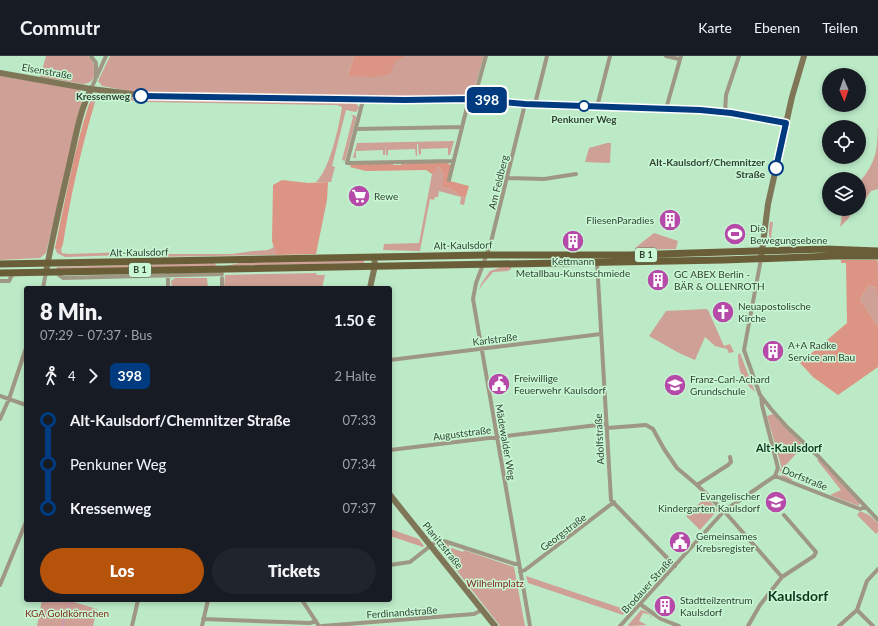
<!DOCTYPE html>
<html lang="de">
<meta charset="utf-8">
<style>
:root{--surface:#171b24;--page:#20242c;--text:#f1f3f6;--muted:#9ea1a6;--line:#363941;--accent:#b45309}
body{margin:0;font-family:Lato,sans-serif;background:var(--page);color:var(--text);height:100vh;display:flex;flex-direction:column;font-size:15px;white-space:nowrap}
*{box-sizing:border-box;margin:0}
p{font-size:13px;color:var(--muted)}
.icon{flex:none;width:22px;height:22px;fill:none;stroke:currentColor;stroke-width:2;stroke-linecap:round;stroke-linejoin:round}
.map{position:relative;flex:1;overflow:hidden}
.side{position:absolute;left:24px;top:230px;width:368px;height:316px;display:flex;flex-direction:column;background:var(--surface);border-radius:4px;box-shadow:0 2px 6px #0003}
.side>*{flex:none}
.badge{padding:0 8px;border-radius:6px;font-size:14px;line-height:26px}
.needle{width:26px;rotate:178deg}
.tools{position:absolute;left:822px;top:12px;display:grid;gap:8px}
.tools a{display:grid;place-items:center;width:44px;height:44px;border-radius:50%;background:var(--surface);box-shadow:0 2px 6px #0003;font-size:20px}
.map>.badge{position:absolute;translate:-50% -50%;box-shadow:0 0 0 2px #fff}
.legs{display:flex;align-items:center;gap:6px;height:44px;padding:0 16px;font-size:13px}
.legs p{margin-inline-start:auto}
.summary{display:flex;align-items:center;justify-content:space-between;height:68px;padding:0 16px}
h1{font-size:22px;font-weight:800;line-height:30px}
.button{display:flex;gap:8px;margin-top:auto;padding:8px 16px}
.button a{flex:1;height:46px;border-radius:24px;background:var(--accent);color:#fff;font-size:16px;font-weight:800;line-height:46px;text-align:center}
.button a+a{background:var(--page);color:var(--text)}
ul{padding:0 16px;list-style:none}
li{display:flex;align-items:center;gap:14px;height:44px;font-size:15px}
li i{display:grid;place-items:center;width:6px;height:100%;margin:0 5px;background:currentColor}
li i::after{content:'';width:10px;height:10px;margin:-5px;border:3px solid;border-radius:50%;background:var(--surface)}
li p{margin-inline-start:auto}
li:first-child i{background:linear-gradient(#0000 50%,currentColor 0)}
li:last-child i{background:linear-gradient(currentColor 50%,#0000 0)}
header{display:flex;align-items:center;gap:24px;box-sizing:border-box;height:56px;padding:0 20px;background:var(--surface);border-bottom:1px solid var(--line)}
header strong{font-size:19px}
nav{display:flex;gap:22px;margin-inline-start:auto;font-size:14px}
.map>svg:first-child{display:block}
.green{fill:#cfa096}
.forest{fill:#dc9484}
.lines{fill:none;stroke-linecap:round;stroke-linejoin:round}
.stream{stroke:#cb93c2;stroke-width:1}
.street{stroke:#9e9783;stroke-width:4}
.secondary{stroke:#7f7658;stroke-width:6}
.primary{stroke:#6a5e38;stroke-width:7}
.line-1-casing{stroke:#fff;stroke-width:9}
.line-1{stroke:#003b80;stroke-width:6}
.stop-1-dot{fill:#fff;stroke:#003b80;stroke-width:2}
.labels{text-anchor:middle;stroke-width:3;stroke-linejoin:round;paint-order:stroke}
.shield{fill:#c9f7d4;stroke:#5e7864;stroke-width:1}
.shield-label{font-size:9px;font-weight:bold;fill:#304234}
.street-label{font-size:10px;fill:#304234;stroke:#c9f7d4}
.stop-label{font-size:10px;font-weight:bold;fill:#304234;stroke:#c9f7d4;text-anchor:end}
.poi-label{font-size:10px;fill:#304234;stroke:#c9f7d4;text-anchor:start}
.park-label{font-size:10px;fill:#7e291a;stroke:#c9f7d4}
.neighbourhood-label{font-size:11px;font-weight:bold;fill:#0d371d;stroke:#c9f7d4}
.district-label{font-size:14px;font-weight:bold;fill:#0d371d;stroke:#c9f7d4}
</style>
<header>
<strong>Commutr</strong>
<nav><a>Karte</a><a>Ebenen</a><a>Teilen</a></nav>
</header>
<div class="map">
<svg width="878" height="570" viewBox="0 0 878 570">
<rect width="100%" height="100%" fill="#bceac7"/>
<path class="green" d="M46,0h42c7,5 10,21 2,26 -1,1 -6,2 -7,2l-43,-7z
M110,0h244l-6,20 59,-20h77l-11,37 -2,2 -56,3 -270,-4 -43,-8 -4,-5z
M0,20l78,13 2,2 3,5 -37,157 -6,5 -40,2z
M99,38l55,6 199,3 5,2 1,3 -3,4 -10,-2 -14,56 3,1 -4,15h-15c14,-13 23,-56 26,-75l-5,-2 -192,-3 -42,-5 -7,1 -2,8 -3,-2h-2l4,-7z
M352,59l4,1v3l-11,42 -3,-1 11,-43 -2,-1z
M878,65v68l-7,2 -12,17v-25c19,-24 18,-32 19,-62z
M454,85l-4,14h-2v-7l-27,1v5l-2,1 -1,-11h-1v12h-1l-1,-7 -27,1v5h-2v-10l-1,10h-2v-5l-27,1v7h-3l4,-15z
M607,87h4l-1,20 -25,-1 4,-14z
M439,111l5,7 6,14 12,9 4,-1 -2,9 -4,-1 1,-7 -22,-6 -1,6h-3l-1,3 -4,-1 -10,52 -37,-1 1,-6 35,-1 13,-69 2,-1 2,-5z
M843,153h11l-6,10 -8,8z
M770,166h3l-2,15 10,3v3l24,-1 1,1 -32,1c-7,-5 -5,-14 -4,-22z
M654,177l24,8 -2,8 -40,1 -1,-2z
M274,191l2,8 -126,2 -26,-2 -59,2 -8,-4 -2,-5 3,2 3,-1 1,4 6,1 59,-2 11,-2 32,4h62l21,-3 15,-1z
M364,204v3l-139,3 20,-4z
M877,205h1v66l-18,-28 9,-14 8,3z
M214,207l3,3 -161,4 1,-3c52,-1 105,-3 157,-4z
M502,211h9v2l-3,2 -15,1 -11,13 -3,5 2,-6 9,-13z
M317,217l-1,2h9l-3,13h-98l1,-13z
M175,222h32l1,10h-36l-1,-7z
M706,253l2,1 16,36 6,-2 4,8 -5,1 -2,-4 -12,-3 -10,-9 -10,23 -16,-7 -30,-17 17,-25z
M740,297l15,39c-12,-10 -17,-21 -17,-37z
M773,358l28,29 -1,3 4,3 -9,6 -13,14 4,7 7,4c-8,1 -13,-3 -13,-11h2l-15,-53z
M819,403l41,44 -1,3 -29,-11 11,-5 -24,-30z
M706,441l12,13 -18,20 -14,-14z
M860,455l9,4 9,8v9l-2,2 -19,-19z
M390,473l29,10 5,7 -1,1 -33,-11z
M443,486l6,3v2l14,5 1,-2 50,17 11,59h-25l-64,-82z
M526,520l101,34 -4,5 -95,-32z
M42,544h25l30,9 -4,17h-56z
M641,554l4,1 7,5 -2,2 1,-3 -8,-2 -4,8 8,4 -18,1 -1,-1z"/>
<path class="forest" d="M354,0h53l-12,5 -5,13 -15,3 -27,-1z
M89,48h2l3,2 -1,3c-13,44 -23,90 -30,135l-2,5 -3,1 -3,-2c10,-47 19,-98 34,-144z
M448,106v2l4,1 -2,16 19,5 -3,10 -4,1 -12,-9 -8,-1 2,-13 -5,-7 -3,1v4l-4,2 -6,-4 -60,1 -16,-4 1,-3 42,-1v2h8l1,-2z
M282,124l26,3 20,-1 -1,18 -11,54 -40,1 -4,-14 1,-56z
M841,204h36l1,33 -2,-2 1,-3 -8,-3 -9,14 18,28v40l-40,28 -25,-18 -13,-14 47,-40 -1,-60h-5z"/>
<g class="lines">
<path class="stream" d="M63,570l2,-11 6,-15"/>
<path class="street" d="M91,0l5,7v15
M666,0l13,3
M91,33l15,-33
M474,43l12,-43
M363,44l-16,63 107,-2
M525,48l-35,142 -14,37 -3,16 57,327
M535,48l12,-48
M597,51l13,-51
M666,53l15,-53
M725,56l1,-17 13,-39
M356,73l106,-2
M507,122l37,1 32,-5
M449,124l20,-81
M761,203l-17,91 16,45 11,14 16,18 32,30 59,63
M597,206l14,238 64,66
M59,216v3l4,3 159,-4
M168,218v14
M0,225h9l4,-8
M43,232l3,-16
M222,232v-10
M390,304l211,-26
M0,340l26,9
M0,363l9,-20 17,-51
M607,372l39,-3 7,4 11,20 13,19 20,17 27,26 58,66
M390,394l216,-26
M775,420l85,33 5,-2
M697,429l31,-20 3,-3 -1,-5
M390,509l20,-3 24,-19 10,-2 71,23h4
M520,516l5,-2 89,-68
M0,529l26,-63
M302,544l17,26
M640,548l21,15 18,7
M857,554l16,16
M203,563l107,4 6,-2
M132,570l6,-26
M202,570l6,-26
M322,570l152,-12 8,-4
M620,570l104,-115 51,-35 3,-8 -16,-63 -1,-9
M748,570l12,-21 22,-28 32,-21 2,-4 -32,-37
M839,570l18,-16 10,-29 11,-12"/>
<path class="secondary" d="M0,17l91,16 66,8 248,3 69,-1 51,5 175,6 31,3 55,10
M761,203l7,-55 24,-107 12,-41
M46,216c7,-38 16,-76 25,-115 5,-22 9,-47 20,-68
M370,232l5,-23 -1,-8
M390,439l105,131"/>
<path class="primary" d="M0,208l488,-9h141l196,-6 53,2
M0,217l724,-13 111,-4h43"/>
</g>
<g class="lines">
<g class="line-1-casing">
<path id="line-1" d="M141,40l264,4 64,-1 56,5 175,6 31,3 55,10 -10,45"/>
</g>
<use href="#line-1" class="line-1"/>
</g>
<defs>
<g id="supermarket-disc" transform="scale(1.15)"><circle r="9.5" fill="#b64aa9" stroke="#c9f7d4"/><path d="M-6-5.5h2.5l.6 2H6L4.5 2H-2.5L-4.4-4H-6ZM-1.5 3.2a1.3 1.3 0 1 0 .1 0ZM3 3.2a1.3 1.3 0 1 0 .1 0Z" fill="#fff"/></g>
<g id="building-disc" transform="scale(1.15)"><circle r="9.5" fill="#b64aa9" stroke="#c9f7d4"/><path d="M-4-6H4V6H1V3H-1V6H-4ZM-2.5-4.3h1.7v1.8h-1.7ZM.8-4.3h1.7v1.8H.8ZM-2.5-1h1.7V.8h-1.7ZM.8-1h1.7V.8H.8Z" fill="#fff"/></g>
<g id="stadium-disc" transform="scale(1.15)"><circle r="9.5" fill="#b64aa9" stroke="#c9f7d4"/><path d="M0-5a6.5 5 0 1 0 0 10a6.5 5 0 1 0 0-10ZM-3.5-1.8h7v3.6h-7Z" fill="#fff"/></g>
<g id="church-disc" transform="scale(1.15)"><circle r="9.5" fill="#b64aa9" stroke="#c9f7d4"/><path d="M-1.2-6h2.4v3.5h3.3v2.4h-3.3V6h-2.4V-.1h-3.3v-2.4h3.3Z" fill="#fff"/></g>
<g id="civic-disc" transform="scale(1.15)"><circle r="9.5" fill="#b64aa9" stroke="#c9f7d4"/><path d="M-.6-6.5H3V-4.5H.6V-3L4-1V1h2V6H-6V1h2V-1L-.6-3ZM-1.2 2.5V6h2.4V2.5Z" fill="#fff"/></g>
<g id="school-disc" transform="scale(1.15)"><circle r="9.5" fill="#b64aa9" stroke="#c9f7d4"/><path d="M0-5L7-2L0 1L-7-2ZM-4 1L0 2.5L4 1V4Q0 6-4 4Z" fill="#fff"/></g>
</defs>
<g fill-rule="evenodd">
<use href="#supermarket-disc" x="359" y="140"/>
<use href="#building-disc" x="670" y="164"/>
<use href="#stadium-disc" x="735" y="178"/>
<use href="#building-disc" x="573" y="185"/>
<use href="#building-disc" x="658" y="224"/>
<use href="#church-disc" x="723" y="256"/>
<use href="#building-disc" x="773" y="295"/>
<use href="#civic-disc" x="499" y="328"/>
<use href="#school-disc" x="675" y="329"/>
<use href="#school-disc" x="776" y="446"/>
<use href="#civic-disc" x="680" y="486"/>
<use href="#building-disc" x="665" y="550"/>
</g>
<g class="stop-1-dot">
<circle cx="141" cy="40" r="7"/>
<circle cx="584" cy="50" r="5"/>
<circle cx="776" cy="112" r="7"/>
</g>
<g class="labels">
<g class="shield">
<rect x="635" y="192" width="22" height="14" rx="3"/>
<rect x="129" y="207" width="22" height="14" rx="3"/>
</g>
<g class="shield-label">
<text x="646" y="202">B 1</text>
<text x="140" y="217">B 1</text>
</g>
<g class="street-label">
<text transform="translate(47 15) rotate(10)" y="4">Elsenstraße</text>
<text transform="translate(498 126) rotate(-76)" y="4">Am Feldberg</text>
<text transform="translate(463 189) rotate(-1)" y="4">Alt-Kaulsdorf</text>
<text transform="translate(139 196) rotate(-1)" y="4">Alt-Kaulsdorf</text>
<text transform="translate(495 283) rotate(-7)" y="4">Karlstraße</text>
<text transform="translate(462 377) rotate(-7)" y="4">Auguststraße</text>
<text transform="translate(599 383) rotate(-93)" y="4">Adolfstraße</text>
<text transform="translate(506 386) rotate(80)" y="4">Mädewalder Weg</text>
<text transform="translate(805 422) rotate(22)" y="4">Dorfstraße</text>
<text transform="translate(563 476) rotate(-37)" y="4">Georgstraße</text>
<text transform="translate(443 489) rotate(51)" y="4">Planitzstraße</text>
<text transform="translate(647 529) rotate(-48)" y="4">Brodauer Straße</text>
<text transform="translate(402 556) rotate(-4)" y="4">Ferdinandstraße</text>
</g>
<g class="stop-label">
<text x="130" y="44">Kressenweg</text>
<text x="584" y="67" text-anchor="middle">Penkuner Weg</text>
<text x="765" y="110">Alt-Kaulsdorf/Chemnitzer<tspan x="765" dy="12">Straße</tspan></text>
</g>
<g class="poi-label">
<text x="374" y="144">Rewe</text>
<text x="654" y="168" text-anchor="end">FliesenParadies</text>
<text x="750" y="176">Die<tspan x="750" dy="12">Bewegungsebene</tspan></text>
<text x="573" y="209" text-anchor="middle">Kettmann<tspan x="573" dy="12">Metallbau-Kunstschmiede</tspan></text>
<text x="674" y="222">GC ABEX Berlin -<tspan x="674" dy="12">BÄR &amp; OLLENROTH</tspan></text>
<text x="738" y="254">Neuapostolische<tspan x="738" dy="12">Kirche</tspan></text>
<text x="788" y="293">A+A Radke<tspan x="788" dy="12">Service am Bau</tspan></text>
<text x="514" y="326">Freiwillige<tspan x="514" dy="12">Feuerwehr Kaulsdorf</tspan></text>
<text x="690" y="327">Franz-Carl-Achard<tspan x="690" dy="12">Grundschule</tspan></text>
<text x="760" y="444" text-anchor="end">Evangelischer<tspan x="760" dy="12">Kindergarten Kaulsdorf</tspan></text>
<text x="696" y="484">Gemeinsames<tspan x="696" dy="12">Krebsregister</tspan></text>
<text x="680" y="548">Stadtteilzentrum<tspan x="680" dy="12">Kaulsdorf</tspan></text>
</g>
<g class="park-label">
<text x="495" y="531">Wilhelmplatz</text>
<text x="67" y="561">KGA Goldkörnchen</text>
</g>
<g class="neighbourhood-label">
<text x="789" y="396">Alt-Kaulsdorf</text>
</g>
<g class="district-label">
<text x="798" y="545">Kaulsdorf</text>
</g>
</g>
</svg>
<div class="tools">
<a><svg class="needle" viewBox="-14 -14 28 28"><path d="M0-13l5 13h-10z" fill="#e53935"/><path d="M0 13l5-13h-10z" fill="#9ea1a6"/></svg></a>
<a><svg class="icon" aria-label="locate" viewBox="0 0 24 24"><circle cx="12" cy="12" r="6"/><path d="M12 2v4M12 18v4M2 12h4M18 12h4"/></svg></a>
<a><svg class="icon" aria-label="layers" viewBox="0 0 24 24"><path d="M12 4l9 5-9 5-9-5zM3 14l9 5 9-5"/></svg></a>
</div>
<b class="badge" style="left:487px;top:44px;background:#003b80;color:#fff">398</b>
<section class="side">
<div class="summary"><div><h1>8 Min.</h1><p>07:29 – 07:37 · Bus</p></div><b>1.50 €</b></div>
<div class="legs"><svg class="icon" aria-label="walk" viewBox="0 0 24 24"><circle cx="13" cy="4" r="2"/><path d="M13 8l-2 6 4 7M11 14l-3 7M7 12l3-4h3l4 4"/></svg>4<svg class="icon" aria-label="forward" viewBox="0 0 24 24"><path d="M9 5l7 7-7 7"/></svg><b class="badge" style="background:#003b80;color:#fff">398</b><p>2 Halte</p></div>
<ul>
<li><i style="color:#003b80"></i><b>Alt-Kaulsdorf/Chemnitzer Straße</b><p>07:33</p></li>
<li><i style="color:#003b80"></i><span>Penkuner Weg</span><p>07:34</p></li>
<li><i style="color:#003b80"></i><b>Kressenweg</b><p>07:37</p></li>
</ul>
<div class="button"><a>Los</a><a>Tickets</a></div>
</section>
</div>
